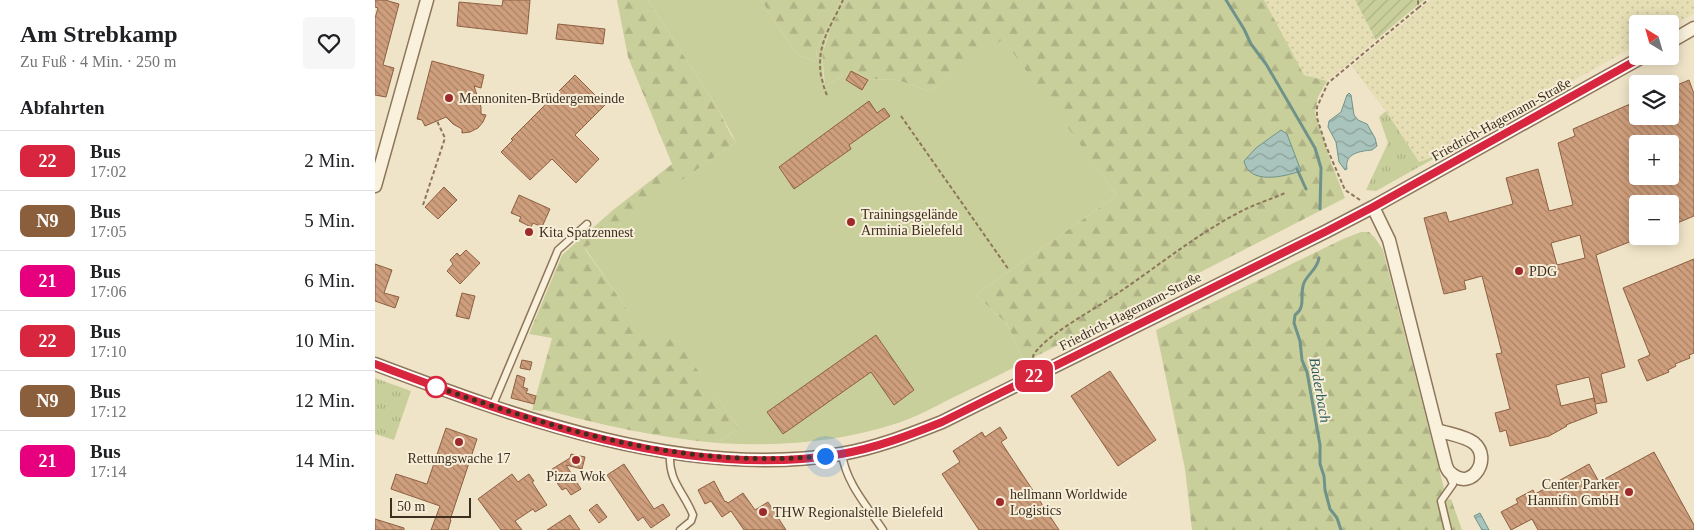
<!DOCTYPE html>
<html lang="de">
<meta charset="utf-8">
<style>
:root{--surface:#fff;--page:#f6f6f6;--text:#202124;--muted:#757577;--line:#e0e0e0}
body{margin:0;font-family:"Times New Roman",serif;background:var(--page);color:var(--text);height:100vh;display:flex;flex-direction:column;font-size:19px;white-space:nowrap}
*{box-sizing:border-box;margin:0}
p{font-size:16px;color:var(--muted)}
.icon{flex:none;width:28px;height:28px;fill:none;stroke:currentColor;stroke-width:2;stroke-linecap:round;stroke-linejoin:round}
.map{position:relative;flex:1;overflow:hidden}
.side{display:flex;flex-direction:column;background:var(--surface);width:375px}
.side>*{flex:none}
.badge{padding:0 10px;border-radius:8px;font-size:18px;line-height:32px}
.needle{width:32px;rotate:323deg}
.tools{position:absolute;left:1254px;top:15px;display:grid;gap:10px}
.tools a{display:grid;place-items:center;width:50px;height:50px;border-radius:5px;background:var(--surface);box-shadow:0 2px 12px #0003;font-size:25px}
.scale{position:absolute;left:15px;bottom:12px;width:81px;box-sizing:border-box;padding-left:5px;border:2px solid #3d2e20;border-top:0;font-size:14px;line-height:18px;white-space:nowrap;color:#3d2e20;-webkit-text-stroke:4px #f7eed8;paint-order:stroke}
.you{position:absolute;width:25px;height:25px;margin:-12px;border:4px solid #fff;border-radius:50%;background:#1a73e8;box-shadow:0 0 0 8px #1a73e833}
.map>.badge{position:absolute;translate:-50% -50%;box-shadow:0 0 0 2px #fff}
h2{padding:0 20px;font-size:19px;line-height:45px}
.round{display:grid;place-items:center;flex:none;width:52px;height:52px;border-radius:5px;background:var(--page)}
.headline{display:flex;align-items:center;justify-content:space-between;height:85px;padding:0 20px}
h1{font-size:24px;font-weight:700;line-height:38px}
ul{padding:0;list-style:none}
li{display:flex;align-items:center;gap:15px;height:60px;padding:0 20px;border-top:1px solid var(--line)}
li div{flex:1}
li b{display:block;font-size:19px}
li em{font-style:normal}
li .badge{min-width:55px;font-weight:700;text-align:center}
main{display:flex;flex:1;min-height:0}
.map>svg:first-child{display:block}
.farmland{fill:url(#farmland-dots)}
.grass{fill:url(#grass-tufts)}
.forest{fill:url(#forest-firs)}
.garden{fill:url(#garden-furrows)}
.pitch{fill:#c9cf9b}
.water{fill:url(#water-waves);stroke:#6f938a}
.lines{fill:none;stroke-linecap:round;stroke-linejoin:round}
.stream{stroke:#6f938a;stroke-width:3}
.building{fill:url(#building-back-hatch);stroke:#8d5f41;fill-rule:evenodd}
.service-casing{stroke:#8d765c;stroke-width:9}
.minor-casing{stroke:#8d765c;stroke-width:15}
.path{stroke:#8d765c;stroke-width:2;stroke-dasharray:4 2.5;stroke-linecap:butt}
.service{stroke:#faf1dc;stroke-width:6}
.minor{stroke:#faf1dc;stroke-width:12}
.line-casing{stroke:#fff;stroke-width:11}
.line{stroke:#d7263d;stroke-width:8}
.walk{stroke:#3d2e20;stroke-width:5;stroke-dasharray:0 9}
.poi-dot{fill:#9e2a2b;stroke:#f7eed8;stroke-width:2}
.stop-dot{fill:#fff;stroke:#d7263d;stroke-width:2.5}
.labels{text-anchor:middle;stroke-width:4;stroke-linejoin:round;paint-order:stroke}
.poi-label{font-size:14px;fill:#3d2e20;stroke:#f7eed8;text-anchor:start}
.street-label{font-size:14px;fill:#3d2e20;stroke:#f7eed8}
.water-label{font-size:15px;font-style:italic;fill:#2f5d5a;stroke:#f7eed8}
</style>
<main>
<section class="side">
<div class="headline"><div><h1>Am Strebkamp</h1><p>Zu Fuß · 4 Min. · 250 m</p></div><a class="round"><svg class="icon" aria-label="heart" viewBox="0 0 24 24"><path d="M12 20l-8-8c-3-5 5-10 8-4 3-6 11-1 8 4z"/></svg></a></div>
<h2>Abfahrten</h2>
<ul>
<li><span class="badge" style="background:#d7263d;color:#fff">22</span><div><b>Bus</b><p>17:02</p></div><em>2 Min.</em></li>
<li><span class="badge" style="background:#8b5e3c;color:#fff">N9</span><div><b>Bus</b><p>17:05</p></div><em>5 Min.</em></li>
<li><span class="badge" style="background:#e6007e;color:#fff">21</span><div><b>Bus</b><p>17:06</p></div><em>6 Min.</em></li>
<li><span class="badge" style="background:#d7263d;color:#fff">22</span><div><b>Bus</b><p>17:10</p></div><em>10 Min.</em></li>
<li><span class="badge" style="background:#8b5e3c;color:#fff">N9</span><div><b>Bus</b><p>17:12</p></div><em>12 Min.</em></li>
<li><span class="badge" style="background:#e6007e;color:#fff">21</span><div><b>Bus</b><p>17:14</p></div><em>14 Min.</em></li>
</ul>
</section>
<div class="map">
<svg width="1319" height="530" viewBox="0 0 1319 530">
<defs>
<pattern id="farmland-dots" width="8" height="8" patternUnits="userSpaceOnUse" patternTransform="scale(1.25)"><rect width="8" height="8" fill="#e6deb5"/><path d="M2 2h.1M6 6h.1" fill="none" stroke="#c6bf9b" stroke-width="1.8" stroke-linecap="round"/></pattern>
<pattern id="grass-tufts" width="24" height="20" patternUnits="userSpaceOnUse" patternTransform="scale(1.25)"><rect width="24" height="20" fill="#c9cf9b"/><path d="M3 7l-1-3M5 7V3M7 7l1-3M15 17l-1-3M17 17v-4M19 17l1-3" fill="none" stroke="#aeb285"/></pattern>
<pattern id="forest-firs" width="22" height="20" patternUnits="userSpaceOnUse" patternTransform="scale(1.25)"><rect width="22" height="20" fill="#c9cf9b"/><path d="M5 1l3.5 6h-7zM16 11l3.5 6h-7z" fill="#aeb285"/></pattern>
<pattern id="garden-furrows" width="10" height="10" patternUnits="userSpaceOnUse" patternTransform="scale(1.25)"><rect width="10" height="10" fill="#c9cf9b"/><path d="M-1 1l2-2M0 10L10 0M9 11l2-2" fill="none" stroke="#aeb285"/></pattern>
<pattern id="water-waves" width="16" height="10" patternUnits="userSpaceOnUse" patternTransform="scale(1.25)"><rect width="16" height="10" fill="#a9c4bc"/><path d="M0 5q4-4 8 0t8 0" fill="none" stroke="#8ba098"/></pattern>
<pattern id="building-back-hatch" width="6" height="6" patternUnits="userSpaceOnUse" patternTransform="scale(1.25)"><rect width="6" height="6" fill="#cf9f7d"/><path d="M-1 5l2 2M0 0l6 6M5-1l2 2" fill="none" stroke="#a98266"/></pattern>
</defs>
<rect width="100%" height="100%" fill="#f0e4c8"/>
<path class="farmland" d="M889,0h91l21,40 -49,41 -23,-6z
M1056,0h263v14l-24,13v-3h-33v21l-193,108 -25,9 -33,-51 -15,-19 -19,-26z"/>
<path class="grass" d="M1011,111l33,51 25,-9 -68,38 -10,-1 22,-47 -9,-26z
M0,378l36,13 -17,49 -19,-6z"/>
<path class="forest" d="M242,0h31l69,107 14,28 5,7 -151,107 67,96 19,-13 68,96 -22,15c-58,-5 -115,-18 -172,-33l-5,1 -8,-1 20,-72 -23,-4 33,-79 51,-45 59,-46 -44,-107z
M386,0h80l-24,48 -1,13 -19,-6z
M470,0h419l40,75 23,6 -9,16 -3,16 16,49 14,36 -320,164 -18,-38 -31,-29 141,-100 -114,-155 -74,51 -32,-11 -28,-1 -16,-9 -28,16 -3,-31 9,-28z
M986,232h8l6,6 8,12 64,250 4,-1 11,31h-270l-7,-61 -29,-139 187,-91z"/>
<path class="garden" d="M980,0h69l-48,40z"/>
<path class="pitch" d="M273,0h113l36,55 19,6 1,-13 24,-48h4c-16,34 -28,46 -20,86l28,-16 16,9 28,1 32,11 74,-52 114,156 -141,100 31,29 18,38c-25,13 -50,25 -75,37 -16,8 -32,17 -49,23 -59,20 -121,25 -184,21l22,-15 -68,-95 -19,13 -67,-98 151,-106 -19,-35z"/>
<path class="water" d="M974,93l2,2 3,20 4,5 9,4 8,14 2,8 -5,4c-11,1 -28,3 -25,19l-2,1 -6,-8 -3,-20 -8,-15 1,-6 12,-9 6,-17z
M906,130l6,4 14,37c-18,6 -52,14 -57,-10l12,-13z
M1105,513l9,17h-7l-8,-14z"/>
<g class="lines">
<path class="stream" d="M851,0l18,29 7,15 15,20 49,84 6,20 -1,41
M922,169l9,20
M944,258c-2,13 -14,17 -16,28 -3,11 3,21 -8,29l-1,8 6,18 2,19 5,12 13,73v19l4,12 1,14 5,19 7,9 4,12"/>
</g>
<path class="building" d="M0,0h10l14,4 -16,61 11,3 -8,29 -11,-2v-77l3,-10 -3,-1z
M128,0h27l-3,34 -70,-8 2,-24 43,4z
M183,24l47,5 -2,15 -47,-5z
M57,61l52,14 -3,13 -7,-2 7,21v7l5,1 -3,7 -5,6 -8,4 -8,1v-4l-9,-5 -7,-7 -21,9 -3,-6 -5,-1z
M476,71l17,9 -6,10 -16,-10z
M200,75l30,30 -30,30 24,24 -23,24 -24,-24 -22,21 -29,-28 12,-12 -2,-1z
M1314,80l5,14v122l-24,10v-22h-33v35l-41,16 29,112 -24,7 6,28 -12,2 2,9 -31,12 1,1 -18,10 -39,10 -4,-16 -6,2 -5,-19 15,-4 -14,-55 6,-1 -20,-77 -18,5 2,8 -22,5 -20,-76 22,-6 3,10 64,-18 -7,-26 32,-9 11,42 24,-6 -15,-62 17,-7 -2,-7 64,-28v15h33v-28zM1262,144h33v32h-33zM1205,235l5,23 -28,7 -6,-22zM1214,377l6,25 -1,-4 -33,8 -5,-21z
M494,101l8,12 7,-5 6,8 -41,29 2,4 -57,40 -15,-22z
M69,187l13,13 -19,19 -13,-12z
M144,195l31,14 -8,18 -9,-4 -2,4 -12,-6 2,-4 -10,-4z
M91,250l14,13 -20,21 -13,-13 6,-7 -3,-4 7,-7 3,3z
M1319,259v94l-5,2 1,3 -15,6 1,2 -8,4 1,2 -22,9 -9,-21 12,-5 -27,-67z
M0,264l17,6 -8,23 15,4 -4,11 -20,-7z
M87,293l13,3 -6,23 -13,-3z
M501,335l38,55 -20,15 -23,-33 -88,62 -16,-22z
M147,360l10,2 -2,8 -10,-2z
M735,371l46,69 -38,26 -47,-70z
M142,375l8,3 -2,9 5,2 -2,4 10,3 -2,8 -23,-6z
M625,427l7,11 -6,4 58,88h-80l-37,-56 18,-12 -7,-11 29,-19 3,5z
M71,428l31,11 -27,81h1l-3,10h-17l9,-24 -49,-17 5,-15 31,10z
M1279,452l40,73v5h-156l-6,-11 -21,11 -10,-18 17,-9 -2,-4 17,-9 2,4 54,-30 10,18z
M196,454l14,3 -3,12 -16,-4 15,24 -10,6 -5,-7 -4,2 -13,-19 21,-13z
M249,464l30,45 9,-5 7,11 -19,13 -8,-11 -5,4 -31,-46z
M137,474l6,8 11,-8 5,7 -2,1 15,23 -12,7 -2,-3 -18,12 7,9h-21l-23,-31z
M339,481l11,21 1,-1 2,2 15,-10 12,17 13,-8 18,28h-42l-13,-19 -9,6 -11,-16 -6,3 -7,-14z
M222,504l10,13 -8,6 -10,-13z
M195,515l10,15h-33z
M0,519l29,9v2h-29z"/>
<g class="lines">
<g class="service-casing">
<path id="service" d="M117,407l66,-157 29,-26
M295,452c-2,30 13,38 23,63l-2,6 -11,9
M467,454c4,29 25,52 41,76
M1073,530l-7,-29 12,-17 -4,-9"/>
</g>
<g class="minor-casing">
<path id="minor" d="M1295,42l24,-14
M0,186l52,-186
M998,207l16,33 57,226c2,5 3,6 7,9 20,15 39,-17 21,-32 -9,-7 -25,-9 -37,-13
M0,364c143,54 311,116 466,90 35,-6 68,-19 101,-32l385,-191 46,-24 271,-151"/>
</g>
<path class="path" d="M1043,8l10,-8
M452,95c-3,-6 -4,-12 -6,-19 -5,-32 10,-49 22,-76
M526,116l108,154
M985,200l-15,-10 -19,-44 -9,-28v-11l11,-24 90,-75v-8
M48,205l22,-67 -8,-17
M660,364l-2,-8c10,-19 57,-44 76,-57 43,-28 82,-61 127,-85 16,-9 33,-14 49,-21"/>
<use href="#service" class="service"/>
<use href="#minor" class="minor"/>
</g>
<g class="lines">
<g class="line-casing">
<path id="line" d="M0,364c143,54 311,117 466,90 35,-6 69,-19 101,-32l385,-191 46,-24 271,-151"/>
</g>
<use href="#line" class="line"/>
<path class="walk" d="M61,387l-2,-1c131,46 249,83 391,70"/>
</g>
<g class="poi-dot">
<circle cx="74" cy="98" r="5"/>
<circle cx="476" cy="222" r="5"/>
<circle cx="154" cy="232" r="5"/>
<circle cx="1144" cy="271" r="5"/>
<circle cx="84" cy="442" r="5"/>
<circle cx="201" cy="460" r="5"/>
<circle cx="1254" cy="492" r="5"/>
<circle cx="625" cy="502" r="5"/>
<circle cx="388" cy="512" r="5"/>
</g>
<circle class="stop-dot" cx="61" cy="387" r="10"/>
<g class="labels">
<g class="poi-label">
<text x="84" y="103">Mennoniten-Brüdergemeinde</text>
<text x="486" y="219">Trainingsgelände<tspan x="486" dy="16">Arminia Bielefeld</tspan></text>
<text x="164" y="237">Kita Spatzennest</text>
<text x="1154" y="276">PDG</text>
<text x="84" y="463" text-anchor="middle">Rettungswache 17</text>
<text x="201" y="481" text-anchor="middle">Pizza Wok</text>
<text x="1244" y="489" text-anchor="end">Center Parker<tspan x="1244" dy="16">Hannifin GmbH</tspan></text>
<text x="635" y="499">hellmann Worldwide<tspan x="635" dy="16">Logistics</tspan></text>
<text x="398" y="517">THW Regionalstelle Bielefeld</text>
</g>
<g class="street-label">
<text transform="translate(1126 119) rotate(-29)" y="5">Friedrich-Hagemann-Straße</text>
<text transform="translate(755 311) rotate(-27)" y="5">Friedrich-Hagemann-Straße</text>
</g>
<g class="water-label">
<text transform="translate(945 390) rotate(80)" y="5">Baderbach</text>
</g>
</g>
</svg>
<div class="tools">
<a><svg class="needle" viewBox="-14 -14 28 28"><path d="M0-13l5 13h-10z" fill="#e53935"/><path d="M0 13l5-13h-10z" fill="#757577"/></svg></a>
<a><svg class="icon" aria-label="layers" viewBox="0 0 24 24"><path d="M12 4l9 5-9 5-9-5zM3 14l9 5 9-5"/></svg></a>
<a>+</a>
<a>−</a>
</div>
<div class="scale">50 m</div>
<div class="you" style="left:450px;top:456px"></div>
<b class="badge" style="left:659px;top:376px;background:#d7263d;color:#fff">22</b>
</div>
</main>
